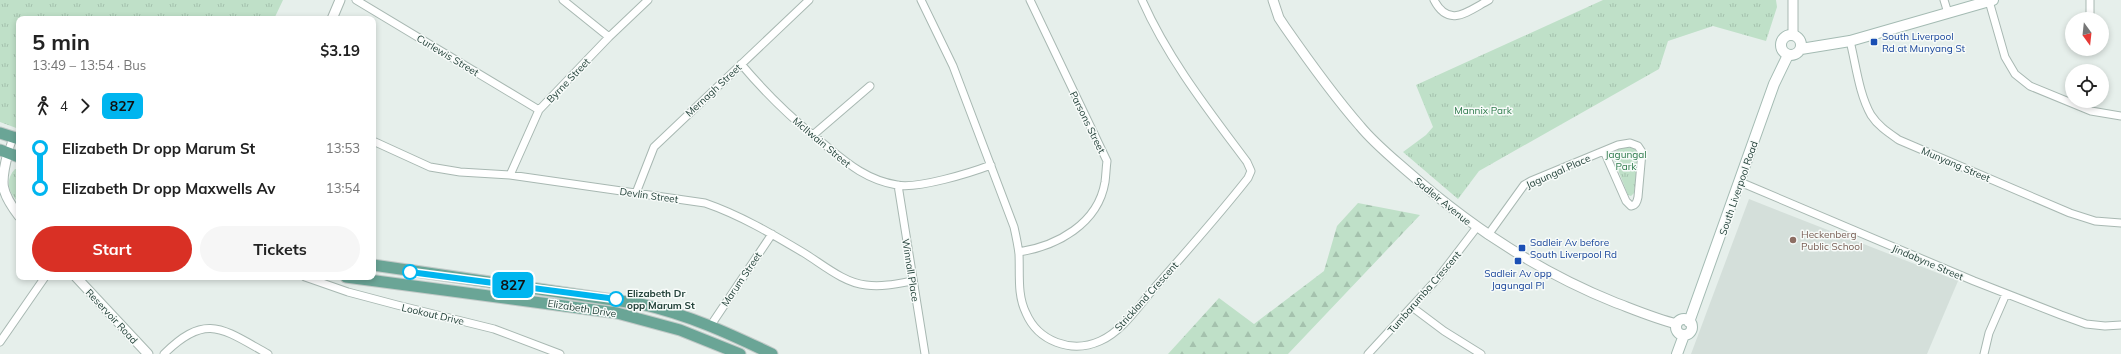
<!DOCTYPE html>
<meta charset="utf-8">
<style>
:root{--surface:#fff;--page:#f6f6f6;--text:#222;--muted:#767676;--accent:#d93025}
body{margin:0;font-family:Mulish,sans-serif;background:var(--page);color:var(--text);height:100vh;display:flex;flex-direction:column;font-size:15px;white-space:nowrap}
*{box-sizing:border-box;margin:0}
p{font-size:13px;color:var(--muted)}
.icon{flex:none;width:22px;height:22px;fill:none;stroke:currentColor;stroke-width:2;stroke-linecap:round;stroke-linejoin:round}
.map{position:relative;flex:1;overflow:hidden}
.details{position:absolute;left:16px;top:16px;width:360px;height:264px;display:flex;flex-direction:column;background:var(--surface);border-radius:8px;box-shadow:0 2px 6px #0003}
.details>*{flex:none}
.badge{padding:0 8px;border-radius:6px;font-size:14px;line-height:26px}
.needle{width:26px;rotate:165deg}
.fabs{position:absolute;left:2065px;top:12px;display:grid;gap:8px}
.fabs a{display:grid;place-items:center;width:44px;height:44px;border-radius:50%;background:var(--surface);box-shadow:0 2px 6px #0003;font-size:20px}
.map>.badge{position:absolute;translate:-50% -50%;box-shadow:0 0 0 2px #fff}
.legs{display:flex;align-items:center;gap:6px;height:44px;padding:0 16px;font-size:13px}
.legs p{margin-inline-start:auto}
.summary{display:flex;align-items:center;justify-content:space-between;height:68px;padding:0 16px}
h1{font-size:22px;font-weight:700;line-height:30px}
.cta{display:flex;gap:8px;margin-top:auto;padding:8px 16px}
.cta a{flex:1;height:46px;border-radius:24px;background:var(--accent);color:#fff;font-size:16px;font-weight:700;line-height:46px;text-align:center}
.cta a+a{background:var(--page);color:var(--text)}
ul{padding:0 16px;list-style:none}
li{display:flex;align-items:center;gap:14px;height:40px;font-size:15px}
li i{display:grid;place-items:center;width:6px;height:100%;margin:0 5px;background:currentColor}
li i::after{content:'';width:10px;height:10px;margin:-5px;border:3px solid;border-radius:50%;background:var(--surface)}
li p{margin-inline-start:auto}
li:first-child i{background:linear-gradient(#0000 50%,currentColor 0)}
li:last-child i{background:linear-gradient(currentColor 50%,#0000 0)}
.map>svg:first-child{display:block}
.built{fill:#d4dfda}
.forest{fill:url(#forest-firs)}
.park{fill:url(#park-tufts)}
.lines{fill:none;stroke-linecap:round;stroke-linejoin:round}
.minor-casing{stroke:#a8b8b2;stroke-width:9}
.tertiary-casing{stroke:#a8b8b2;stroke-width:11}
.secondary-casing{stroke:#a4bbb3;stroke-width:12}
.primary-casing{stroke:#c2cac8;stroke-width:13}
.minor{stroke:#fff;stroke-width:7}
.tertiary{stroke:#fff;stroke-width:9}
.secondary{stroke:#fff;stroke-width:10}
.primary{stroke:#6aa596;stroke-width:11}
.line-1-casing{stroke:#fff;stroke-width:9}
.line-1{stroke:#00b5ef;stroke-width:6}
.transit-dot{fill:#1a4fb4;stroke:#f7fbf9;stroke-width:1.5}
.education-dot{fill:#8d6e63;stroke:#f7fbf9;stroke-width:1.5}
.stop-1-dot{fill:#fff;stroke:#00b5ef;stroke-width:2}
.labels{text-anchor:middle;stroke-width:3;stroke-linejoin:round;paint-order:stroke}
.transit-label{font-size:10px;fill:#164399;stroke:#f7fbf9;text-anchor:start}
.street-label{font-size:10px;fill:#24423a;stroke:#f7fbf9}
.park-label{font-size:10px;fill:#2d7a4b;stroke:#f7fbf9}
.education-label{font-size:10px;fill:#785e54;stroke:#f7fbf9;text-anchor:start}
.stop-label{font-size:10px;font-weight:bold;fill:#24423a;stroke:#f7fbf9;text-anchor:start}
</style>
<div class="map">
<svg width="2121" height="354" viewBox="0 0 2121 354">
<defs>
<pattern id="forest-firs" width="22" height="20" patternUnits="userSpaceOnUse"><rect width="22" height="20" fill="#bfe0c8"/><path d="M5 1l3.5 6h-7zM16 11l3.5 6h-7z" fill="#a4c1ad"/></pattern>
<pattern id="park-tufts" width="24" height="20" patternUnits="userSpaceOnUse"><rect width="24" height="20" fill="#bfe0c8"/><path d="M3 7l-1-3M5 7V3M7 7l1-3M15 17l-1-3M17 17v-4M19 17l1-3" fill="none" stroke="#a4c1ad"/></pattern>
</defs>
<rect width="100%" height="100%" fill="#e6efeb"/>
<path class="built" d="M1749,199l209,82 -31,73h-236z"/>
<path class="forest" d="M1358,203l62,12 -132,139h-120l51,-56 35,26 70,-53 13,-45z"/>
<path class="park" d="M0,0h283l-9,19h-255v110l-19,-7z
M1603,0h173l1,7 -11,34 -53,-15 -45,15 -9,28 -180,102 -21,28 -55,-47 23,-17 7,-8 -17,-42z
M1628,147l7,2 4,7 -5,37 -3,3 -3,-1 -15,-38 5,-8z
M15,169h4v34c-10,-10 -15,-22 -4,-34z"/>
<g class="lines">
<g class="minor-casing">
<path id="minor" d="M356,0l183,110
M563,0l46,37
M921,0l32,66 61,161c2,9 4,18 5,27 1,20 -2,41 7,59 12,28 45,41 74,28 23,-10 39,-36 56,-55 31,-35 63,-71 92,-108l3,-7 -4,-9c-38,-51 -79,-103 -105,-162
M1434,0c15,29 34,11 55,0
M1944,0l4,13
M1989,1l16,56 10,17 15,12 61,25 30,5
M2090,15v-15
M1850,41c6,24 9,53 21,74 7,11 18,18 28,25l171,73 25,8 26,2
M741,64c22,26 47,51 73,72 27,21 47,43 83,49 21,4 73,-12 94,-20
M813,135l57,-49
M373,141l57,26 30,5 50,3 195,28c35,12 67,31 99,50 18,11 40,30 62,32 16,2 30,-1 46,-4
M8,153l5,-16
M510,175l29,-65 70,-73 39,-37
M1740,182l234,99 87,34 25,9 19,2 16,-1
M898,185l27,169
M636,193l18,-46 155,-147
M1488,235l36,-50 7,-4 87,-36 12,-2 8,3 4,6 -4,45c-1,5 -2,8 -7,9l-5,-5 -22,-50
M1019,252c38,-6 79,-28 86,-70 1,-7 1,-14 2,-21l-77,-161
M305,277l43,15 49,13 97,24 66,25
M1412,307l32,24 37,23
M711,325l61,-91
M0,342l45,-65
M164,354c42,-42 59,-25 104,0
M1368,354l70,-76 39,-51
M1984,354l5,-21 17,-39"/>
</g>
<g class="tertiary-casing">
<path id="tertiary" d="M1273,0l6,18 6,9c23,33 47,67 75,99 13,16 30,30 46,44 62,55 131,101 208,132 21,8 42,17 63,22
M332,19l8,-19
M1793,35v-35
M8,153c-8,30 -8,38 11,63
M76,277l72,77"/>
</g>
<g class="secondary-casing">
<path id="secondary" d="M1781 45a10 10 0 1 1 20 0a10 10 0 1 1-20 0Z
M1801,49l49,-8 143,-41
M1676 327a8 8 0 1 1 16 0a8 8 0 1 1-16 0Z
M1689,322l85,-238 14,-29
M1677,354l7,-19"/>
</g>
<g class="primary-casing">
<path id="primary" d="M0,133l19,6
M0,150l19,7
M373,265l268,39c48,11 87,29 131,50
M346,277l271,36 63,17 60,24"/>
</g>
<use href="#minor" class="minor"/>
<use href="#tertiary" class="tertiary"/>
<use href="#secondary" class="secondary"/>
<use href="#primary" class="primary"/>
</g>
<g class="lines">
<g class="line-1-casing">
<path id="line-1" d="M410,272l206,27"/>
</g>
<use href="#line-1" class="line-1"/>
</g>
<g class="transit-dot">
<rect x="1870" y="38" width="8" height="8" rx="2"/>
<rect x="1518" y="244" width="8" height="8" rx="2"/>
<rect x="1514" y="257" width="8" height="8" rx="2"/>
</g>
<circle class="education-dot" cx="1793" cy="240" r="4"/>
<g class="stop-1-dot">
<circle cx="410" cy="272" r="7"/>
<circle cx="616" cy="299" r="7"/>
</g>
<g class="labels">
<g class="transit-label">
<text x="1882" y="40">South Liverpool<tspan x="1882" dy="12">Rd at Munyang St</tspan></text>
<text x="1530" y="246">Sadleir Av before<tspan x="1530" dy="12">South Liverpool Rd</tspan></text>
<text x="1518" y="277" text-anchor="middle">Sadleir Av opp<tspan x="1518" dy="12">Jagungal Pl</tspan></text>
</g>
<g class="street-label">
<text transform="translate(448 55) rotate(31)" y="4">Curlewis Street</text>
<text transform="translate(568 80) rotate(-46)" y="4">Byrne Street</text>
<text transform="translate(713 90) rotate(-43)" y="4">Mernagh Street</text>
<text transform="translate(1088 122) rotate(64)" y="4">Parsons Street</text>
<text transform="translate(822 142) rotate(40)" y="4">McIlwain Street</text>
<text transform="translate(1956 164) rotate(23)" y="4">Munyang Street</text>
<text transform="translate(1558 171) rotate(-24)" y="4">Jagungal Place</text>
<text transform="translate(1738 188) rotate(-71)" y="4">South Liverpool Road</text>
<text transform="translate(649 195) rotate(8)" y="4">Devlin Street</text>
<text transform="translate(1443 201) rotate(39)" y="4">Sadleir Avenue</text>
<text transform="translate(1928 262) rotate(23)" y="4">Jindabyne Street</text>
<text transform="translate(911 270) rotate(81)" y="4">Winnall Place</text>
<text transform="translate(741 279) rotate(-56)" y="4">Marum Street</text>
<text transform="translate(1424 292) rotate(-49)" y="4">Tumbarumba Crescent</text>
<text transform="translate(1146 296) rotate(-48)" y="4">Strickland Crescent</text>
<text transform="translate(582 308) rotate(9)" y="4">Elizabeth Drive</text>
<text transform="translate(433 314) rotate(13)" y="4">Lookout Drive</text>
<text transform="translate(112 316) rotate(47)" y="4">Reservoir Road</text>
</g>
<g class="park-label">
<text x="1483" y="114">Mannix Park</text>
<text x="1626" y="158">Jagungal<tspan x="1626" dy="12">Park</tspan></text>
</g>
<g class="education-label">
<text x="1801" y="238">Heckenberg<tspan x="1801" dy="12">Public School</tspan></text>
</g>
<g class="stop-label">
<text x="627" y="297">Elizabeth Dr<tspan x="627" dy="12">opp Marum St</tspan></text>
</g>
</g>
</svg>
<div class="fabs">
<a><svg class="needle" viewBox="-14 -14 28 28"><path d="M0-13l5 13h-10z" fill="#e53935"/><path d="M0 13l5-13h-10z" fill="#767676"/></svg></a>
<a><svg class="icon" aria-label="locate" viewBox="0 0 24 24"><circle cx="12" cy="12" r="6"/><path d="M12 2v4M12 18v4M2 12h4M18 12h4"/></svg></a>
</div>
<b class="badge" style="left:513px;top:285px;background:#00b5ef;color:#111">827</b>
<section class="details">
<div class="summary"><div><h1>5 min</h1><p>13:49 – 13:54 · Bus</p></div><b>$3.19</b></div>
<div class="legs"><svg class="icon" aria-label="walk" viewBox="0 0 24 24"><circle cx="13" cy="4" r="2"/><path d="M13 8l-2 6 4 7M11 14l-3 7M7 12l3-4h3l4 4"/></svg>4<svg class="icon" aria-label="forward" viewBox="0 0 24 24"><path d="M9 5l7 7-7 7"/></svg><b class="badge" style="background:#00b5ef;color:#111">827</b></div>
<ul>
<li><i style="color:#00b5ef"></i><b>Elizabeth Dr opp Marum St</b><p>13:53</p></li>
<li><i style="color:#00b5ef"></i><b>Elizabeth Dr opp Maxwells Av</b><p>13:54</p></li>
</ul>
<div class="cta"><a>Start</a><a>Tickets</a></div>
</section>
</div>
